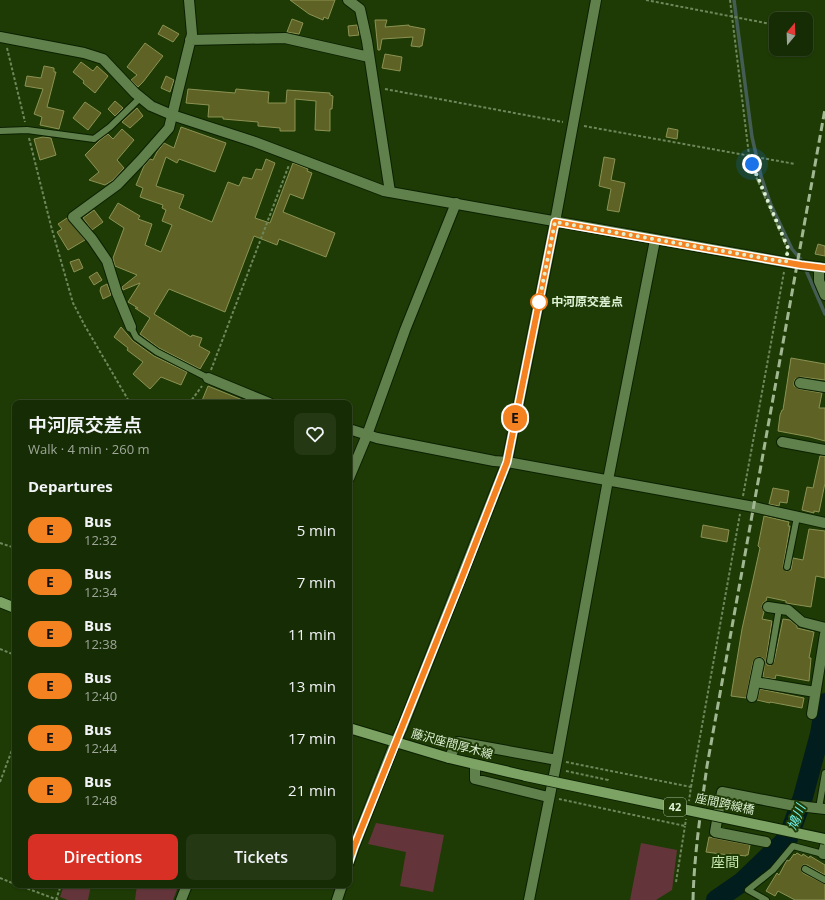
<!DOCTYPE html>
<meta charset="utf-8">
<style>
:root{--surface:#162c04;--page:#233813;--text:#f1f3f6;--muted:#9ea79a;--line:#354826;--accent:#d93025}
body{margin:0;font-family:"Open Sans","Noto Sans JP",sans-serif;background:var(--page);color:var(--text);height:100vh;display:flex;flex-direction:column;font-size:15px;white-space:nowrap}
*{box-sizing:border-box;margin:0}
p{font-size:13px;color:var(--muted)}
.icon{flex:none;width:22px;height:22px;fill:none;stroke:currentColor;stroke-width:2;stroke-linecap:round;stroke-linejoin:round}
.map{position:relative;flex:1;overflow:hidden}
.drawer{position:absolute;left:12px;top:400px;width:340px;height:488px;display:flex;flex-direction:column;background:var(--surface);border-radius:8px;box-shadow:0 1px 3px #0004,0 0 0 1px var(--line)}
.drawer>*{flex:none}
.badge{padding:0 8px;border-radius:13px;font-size:14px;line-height:26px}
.needle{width:26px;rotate:19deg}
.controls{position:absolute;left:769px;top:12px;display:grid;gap:8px}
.controls a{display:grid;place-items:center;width:44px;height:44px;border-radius:8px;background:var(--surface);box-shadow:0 1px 3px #0004,0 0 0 1px var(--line);font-size:20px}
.you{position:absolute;width:20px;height:20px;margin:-10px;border:3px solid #fff;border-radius:50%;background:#1a73e8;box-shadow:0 0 0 6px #1a73e833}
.map>.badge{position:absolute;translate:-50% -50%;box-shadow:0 0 0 2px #fff}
h2{padding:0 16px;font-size:15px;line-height:36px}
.round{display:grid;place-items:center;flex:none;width:42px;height:42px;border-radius:8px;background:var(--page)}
.overview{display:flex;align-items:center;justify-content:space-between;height:68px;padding:0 16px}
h1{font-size:19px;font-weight:600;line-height:30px}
.button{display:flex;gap:8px;margin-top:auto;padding:8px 16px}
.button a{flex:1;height:46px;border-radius:8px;background:var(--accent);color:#fff;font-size:16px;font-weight:600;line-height:46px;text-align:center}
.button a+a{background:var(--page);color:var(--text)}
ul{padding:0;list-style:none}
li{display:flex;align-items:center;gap:12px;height:52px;padding:0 16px}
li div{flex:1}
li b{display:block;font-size:15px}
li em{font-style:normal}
li .badge{min-width:44px;font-weight:700;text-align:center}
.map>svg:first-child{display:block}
.green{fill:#63353a}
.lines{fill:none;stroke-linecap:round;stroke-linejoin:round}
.stream{stroke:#445d54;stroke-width:3.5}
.river{stroke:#021d1d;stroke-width:20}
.building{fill:#5e6325;stroke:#8b9253}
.service-casing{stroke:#0b2000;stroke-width:8}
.minor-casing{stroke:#0b2000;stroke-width:12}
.tertiary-casing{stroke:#0b2000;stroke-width:12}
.primary-casing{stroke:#0b2000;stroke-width:12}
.path{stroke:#6e875b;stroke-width:2;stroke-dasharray:3 2;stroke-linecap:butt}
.service{stroke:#60804c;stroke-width:6}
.minor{stroke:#60804c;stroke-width:10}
.tertiary{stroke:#60804c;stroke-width:10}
.primary{stroke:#7ca264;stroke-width:10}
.rail{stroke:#a1b792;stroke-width:3;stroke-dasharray:8 4;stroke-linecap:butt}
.primary-bridge-casing{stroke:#0b2000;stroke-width:12;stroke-linecap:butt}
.primary-bridge{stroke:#7ca264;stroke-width:10}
.line-casing{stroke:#fff;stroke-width:9}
.line{stroke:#f58220;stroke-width:6}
.walk{stroke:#def1d4;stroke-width:4;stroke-dasharray:0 7.2}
.stop-dot{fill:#fff;stroke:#f58220;stroke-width:2}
.labels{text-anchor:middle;stroke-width:4;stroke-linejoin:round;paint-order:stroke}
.shield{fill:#1e3b05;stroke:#a4ba96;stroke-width:1}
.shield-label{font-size:11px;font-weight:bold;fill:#def1d4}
.stop-label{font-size:12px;font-weight:bold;fill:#def1d4;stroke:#1e3b05;text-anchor:start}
.street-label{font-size:12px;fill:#def1d4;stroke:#1e3b05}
.water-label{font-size:13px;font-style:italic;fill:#70f3f1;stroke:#1e3b05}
.quarter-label{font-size:14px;fill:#c8ecb2;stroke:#1e3b05}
</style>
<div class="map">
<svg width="825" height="900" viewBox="0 0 825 900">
<rect width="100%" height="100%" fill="#1e3b05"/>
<path class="green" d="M376,823l68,12 -11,57 -33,-6 6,-34 -38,-8z
M641,843l36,7 -5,40 -16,10h-26z
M64,885h27l-3,15h-20l-8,-3z
M137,885h31l10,2 -5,13h-38z"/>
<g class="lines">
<path class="stream" d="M734,0l18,137 9,39 10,29 21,44 10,12 23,53"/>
<path class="river" d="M716,900l26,-18 46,-44 15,-41 17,-63 5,-31"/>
</g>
<path class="building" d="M290,0h45l-7,19 -4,-2 -1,3 -14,-6z
M292,19l11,4 -4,11 -12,-2z
M375,20h12l-2,7 24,-2v1l16,3 -3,17h-2v1l-9,-1 2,-9 -31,2 -2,11h-2z
M163,25l16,9 -6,8 -15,-8z
M357,25l2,10 -10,1 -1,-10z
M145,43l18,13 -20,26 -5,5 -7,-7 6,-5 -10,-8z
M385,54l17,3 -2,14 -18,-3z
M81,62l12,9 4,-5 11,10 -13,17 -12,-10 1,-2 -11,-9z
M44,66l10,2v4h2l-9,35 17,4 -5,18 -19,-4 2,-8 -8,-3 9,-25 -18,-3 2,-10 14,2z
M166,76l8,4 -4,12 -9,-4z
M188,89l47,4 1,-4 33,3 -1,11h18l1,-13 43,3v2l3,1 -1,13h-2v22l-15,-1 1,-29 -21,-2v32h-15v-3l-22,-2v-4l-35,-3v-2h-15l1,-12 -23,-2z
M115,101l8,7 -8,8 -7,-7z
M85,102l16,11 -13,17 -15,-12z
M137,108l6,8 -13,12 -8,-6z
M181,127l45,16 -11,29 -36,-13 -2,4 -11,-6 -10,29 28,9 -5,13 33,14 16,-40 11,4 4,-9 9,2 4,-10 6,1 4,-11 9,4 -20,55 15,5 23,-60 15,6 -1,2 5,2 -9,26 -13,-5 -7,18 52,21 -9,24 -47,-18 -2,6 -23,-9 -29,76 -56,-23 -15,25 37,23 1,-2 10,3 -3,8 11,6 -10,17 -41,-21 -19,-14 10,-16 -15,-10h3l-10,-6 12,-19 -17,7 -1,-3 15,-12 -22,-9 -2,-8 11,-30 -15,-10 9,-15 22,13 -2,3 14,5 -7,21 16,7 11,-27 -10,-4 4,-11 -4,-2 1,-3 -23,-8 3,-9 -7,-3 8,-19 6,-7 3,1 4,-8 7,-9 10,5z
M668,128l10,2 -1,9 -11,-2z
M122,129l12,11 -17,20 7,8 -11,12 -8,5 -16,-5 10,-8 -14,-17 15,-15 8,-6 5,5z
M43,137l8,1 5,17 -16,5 -6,-21z
M604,157l11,2 -4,21 14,3 -6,29 -12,-2 4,-21 -12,-3z
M94,210l9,12 -11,8 -9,-12z
M67,218l18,22 -17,10 -11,-18 5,-3 -4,-5z
M818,244l7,2v10l-10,-2z
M79,259l4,9 -9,4 -4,-10z
M97,272l5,8 -8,5 -5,-8z
M107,284l4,11 -8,4 -3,-8 1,-4z
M121,327l12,14 21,15 33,16 -6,13 -20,-8 -11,12 -17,-15 10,-12 -16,-12 1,-2 -14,-11z
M791,358l34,6v16l-24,-3 -6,2 -1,3v4l5,3 23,4 -3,15h6v33l-15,-4 -32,-6 2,-16 2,-5h1z
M208,386l42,17h-49z
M820,456h5v27l-6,29 -5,-1v2l-12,-3 5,-23 6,1z
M773,488l16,3 -2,12 -7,-1 -1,4 -10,-2z
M764,516l25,6 -1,4h2l-7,41 3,4 5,-1 2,-12 10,2 6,-31 16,2v47l-9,-2 -5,31 -25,-4v-2l-19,-4 -1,4 -3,2 -1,3 2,6 -2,7 10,2 -6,39 1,5h4l3,-3 9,-43 7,1 7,6v2l17,4 -5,26h2l-2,23 -33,-6 -1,4 -12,-2 2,-16 -2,-3 -6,-1 -4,5 -7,36 -15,-2 11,-67 18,-81 -2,-2z
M703,525l26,5 -2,12 -26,-5z
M760,689l44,9 -2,10 -32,-6v1l-13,-3z
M709,837l41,8 -2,10h-2v1l-17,-2v1l-23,-3z
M797,853l5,3 1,-2 6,4 1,-2 15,9v10l-18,-10h-4l-2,4 2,4 22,11v16h-30l-17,-9 -3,5 -9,-5 11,-18 2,2 8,-15 2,1 5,-7 1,1z"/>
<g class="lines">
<g class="service-casing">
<path id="service" d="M0,131l27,-1 67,9 16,-12 30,-29
M131,327l5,10 21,15 51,26
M787,567l10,-50
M770,661l9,-52
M819,808l6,-35
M805,869l20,11
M766,900l-18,-10 25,-20 20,-24 30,8"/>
</g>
<g class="minor-casing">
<path id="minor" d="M348,0l12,9 7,32 23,151
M190,40l95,-2 84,19
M819,267v14l6,14
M131,327l-14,-34 -10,-32 -15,-22 -19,-22 44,-32 23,-24 29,-33 23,-94 -3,-34
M208,378l61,25
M800,383l25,4
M349,429l28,9 117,23 13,1 247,45 71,16
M782,442l43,8
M349,478l18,-43 38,-105 51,-127
M768,607l20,3 14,12 23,6
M755,682l60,10
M752,697l7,-34
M812,714l13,-80
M395,743l7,-15
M449,758l9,-16 99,18
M475,765v14l73,18
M766,842l-51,-10 7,-40 68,13 35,4
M825,846l-2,8h2
M181,900l6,-15
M529,900l28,-140 51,-280 47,-240"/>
</g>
<g class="tertiary-casing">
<path id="tertiary" d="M0,37l84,16 19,6 32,34 16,13 21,9 83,27 129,49 417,74 24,3
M402,728l105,-266 48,-240 41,-222
M349,862l5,-15 41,-104
M337,900l5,-15"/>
</g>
<g class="primary-casing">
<path id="primary" d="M0,602l15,6
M349,728l100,30 77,18"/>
</g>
<path class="path" d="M646,0l130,25
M730,0l19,155 5,17 33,76v4
M7,48l18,74
M385,89l178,33
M584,126l211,38
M29,138l22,88 22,77 12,23 45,77
M211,370l78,-205
M188,403l3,-2 11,-15
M743,496l41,-224
M0,543l15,5
M0,649l15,6
M566,762l125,25 -2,14
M566,771l42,9 -1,2
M0,782l15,-40
M691,787l49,-273
M559,799l126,27 1,-7
M0,878l15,6
M676,882l9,-56
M18,885l40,15
M56,900l5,-15"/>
<use href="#service" class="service"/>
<use href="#minor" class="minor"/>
<use href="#tertiary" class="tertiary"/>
<use href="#primary" class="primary"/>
<path class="rail" d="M693,900c1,-45 8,-90 14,-134l118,-657"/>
<g class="primary-bridge-casing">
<path id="primary-bridge" d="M526,776l299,63"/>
</g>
<use href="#primary-bridge" class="primary-bridge"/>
</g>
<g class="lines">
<g class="line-casing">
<path id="line" d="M349,862l5,-15 107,-267 46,-118 48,-240 246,43 24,3"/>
</g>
<use href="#line" class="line"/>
<path class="walk" d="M539,302l16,-80 231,40 2,-14 -36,-84"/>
</g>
<circle class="stop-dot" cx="539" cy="302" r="8"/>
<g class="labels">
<rect class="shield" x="664" y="798" width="22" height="18" rx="3"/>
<g class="shield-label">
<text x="675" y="811">42</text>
</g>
<g class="stop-label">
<text x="551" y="306">中河原交差点</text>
</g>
<g class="street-label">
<text transform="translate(452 744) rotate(15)" y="4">藤沢座間厚木線</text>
<text transform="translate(725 804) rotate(12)" y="4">座間跨線橋</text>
</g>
<g class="water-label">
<text transform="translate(796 817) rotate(-69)" y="5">鳩川</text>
</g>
<g class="quarter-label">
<text x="725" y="867">座間</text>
</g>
</g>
</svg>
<div class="controls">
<a><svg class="needle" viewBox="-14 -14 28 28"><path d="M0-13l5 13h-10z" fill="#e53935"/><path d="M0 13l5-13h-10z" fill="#9ea79a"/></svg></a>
</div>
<div class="you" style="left:752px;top:164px"></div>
<b class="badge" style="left:515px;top:418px;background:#f58220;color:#111">E</b>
<section class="drawer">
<div class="overview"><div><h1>中河原交差点</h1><p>Walk · 4 min · 260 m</p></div><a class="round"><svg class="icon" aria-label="heart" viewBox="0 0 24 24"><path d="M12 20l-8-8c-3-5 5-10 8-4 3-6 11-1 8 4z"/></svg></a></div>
<h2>Departures</h2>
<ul>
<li><span class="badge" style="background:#f58220;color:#111">E</span><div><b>Bus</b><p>12:32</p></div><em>5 min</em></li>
<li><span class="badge" style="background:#f58220;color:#111">E</span><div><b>Bus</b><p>12:34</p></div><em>7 min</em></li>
<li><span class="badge" style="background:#f58220;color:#111">E</span><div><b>Bus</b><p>12:38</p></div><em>11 min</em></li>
<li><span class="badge" style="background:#f58220;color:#111">E</span><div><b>Bus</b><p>12:40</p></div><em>13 min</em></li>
<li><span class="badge" style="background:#f58220;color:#111">E</span><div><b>Bus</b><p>12:44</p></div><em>17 min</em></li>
<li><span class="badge" style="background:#f58220;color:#111">E</span><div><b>Bus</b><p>12:48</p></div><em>21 min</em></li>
</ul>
<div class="button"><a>Directions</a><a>Tickets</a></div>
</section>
</div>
